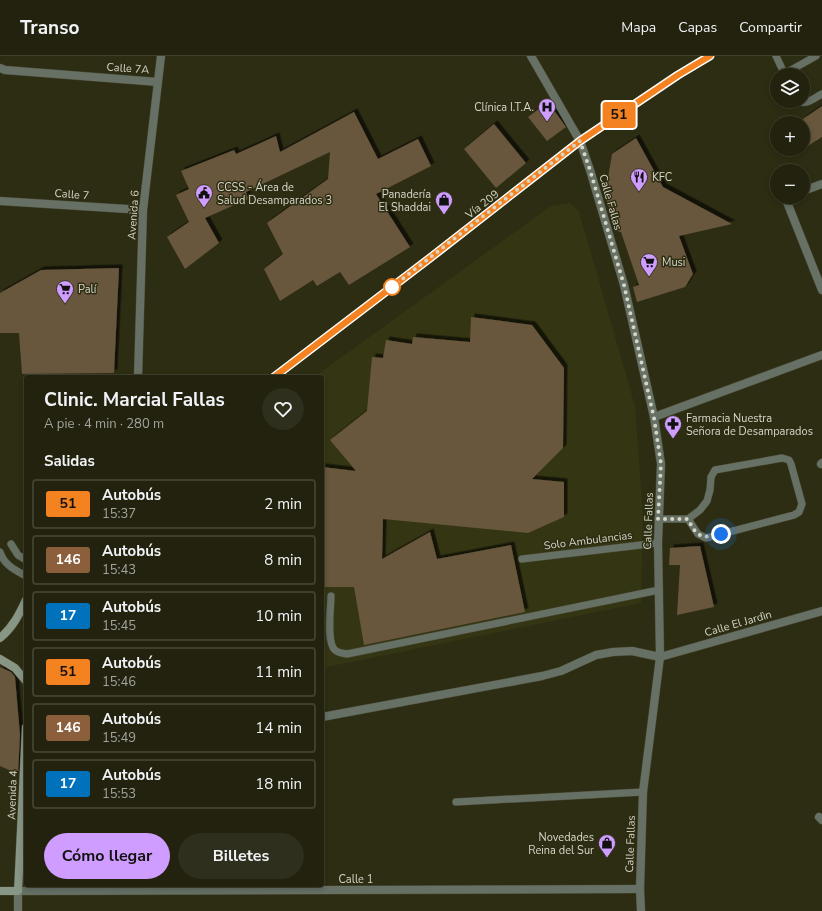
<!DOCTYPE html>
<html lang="es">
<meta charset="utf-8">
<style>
:root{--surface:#22220e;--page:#2e2f1c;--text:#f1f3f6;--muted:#a2a49e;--line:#3f3f2e;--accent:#cf9dff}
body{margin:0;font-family:"Nunito Sans",sans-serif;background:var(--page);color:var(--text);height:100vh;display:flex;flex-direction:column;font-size:15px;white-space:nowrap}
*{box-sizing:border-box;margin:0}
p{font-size:13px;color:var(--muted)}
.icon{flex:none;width:22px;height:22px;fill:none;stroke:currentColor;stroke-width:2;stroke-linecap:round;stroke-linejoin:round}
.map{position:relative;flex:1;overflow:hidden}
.side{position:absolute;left:24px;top:319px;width:300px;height:512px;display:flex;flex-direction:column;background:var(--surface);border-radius:4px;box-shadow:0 2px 6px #0003,0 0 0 1px var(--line)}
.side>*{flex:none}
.badge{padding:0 8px;border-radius:3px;font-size:14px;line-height:26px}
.tools{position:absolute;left:770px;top:12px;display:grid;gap:8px}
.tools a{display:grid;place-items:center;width:40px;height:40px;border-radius:50%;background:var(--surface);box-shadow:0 2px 6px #0003,0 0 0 1px var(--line);font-size:20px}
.you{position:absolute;width:20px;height:20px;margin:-10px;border:3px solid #fff;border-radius:50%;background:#1a73e8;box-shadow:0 0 0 6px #1a73e833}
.map>.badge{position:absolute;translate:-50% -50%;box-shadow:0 0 0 2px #fff}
h2{padding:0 20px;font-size:15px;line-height:36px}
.round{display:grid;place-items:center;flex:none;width:42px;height:42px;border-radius:21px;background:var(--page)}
.head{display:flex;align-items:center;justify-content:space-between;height:68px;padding:0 20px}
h1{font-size:19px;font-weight:700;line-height:30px}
.primary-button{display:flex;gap:8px;margin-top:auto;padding:8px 20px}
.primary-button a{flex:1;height:46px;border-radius:24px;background:var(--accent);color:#111;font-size:16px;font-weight:700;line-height:46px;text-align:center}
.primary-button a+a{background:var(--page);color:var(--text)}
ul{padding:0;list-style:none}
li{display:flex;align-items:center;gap:12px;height:50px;margin:0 8px 6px;padding:0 12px;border:2px solid var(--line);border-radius:4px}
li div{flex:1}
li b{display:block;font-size:15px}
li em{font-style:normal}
li .badge{min-width:44px;font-weight:700;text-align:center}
header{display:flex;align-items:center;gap:24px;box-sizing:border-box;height:56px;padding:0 20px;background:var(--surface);border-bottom:1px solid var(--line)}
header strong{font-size:19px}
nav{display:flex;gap:22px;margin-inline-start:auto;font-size:14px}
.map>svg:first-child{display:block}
.built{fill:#343512}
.building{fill:#67563e;filter:url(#shadow)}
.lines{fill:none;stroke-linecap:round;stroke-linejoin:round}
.service-casing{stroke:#484830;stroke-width:8}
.minor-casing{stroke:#484830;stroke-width:9}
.tertiary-casing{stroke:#484830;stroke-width:9}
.secondary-casing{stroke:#484830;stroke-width:9}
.service{stroke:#667065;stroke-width:7}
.minor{stroke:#667065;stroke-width:8}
.tertiary{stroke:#667065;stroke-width:8}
.secondary{stroke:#889686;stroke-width:8}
.line-casing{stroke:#fff;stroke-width:9}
.line{stroke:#f58220;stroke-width:6}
.walk{stroke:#d6d6c7;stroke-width:4;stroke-dasharray:0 7.2}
.stop-dot{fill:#fff;stroke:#f58220;stroke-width:2}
.labels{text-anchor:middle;stroke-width:3;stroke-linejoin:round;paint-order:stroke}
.street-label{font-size:11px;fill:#d6d6c7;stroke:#2d2d13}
.poi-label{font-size:11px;fill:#d6d6c7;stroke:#2d2d13;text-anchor:start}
</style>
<header>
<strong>Transo</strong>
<nav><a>Mapa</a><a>Capas</a><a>Compartir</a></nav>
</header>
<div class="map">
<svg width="822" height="855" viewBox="0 0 822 855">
<defs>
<filter id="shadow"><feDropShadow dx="3.5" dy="-3.5" stdDeviation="0" flood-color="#0009"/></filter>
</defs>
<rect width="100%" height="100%" fill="#2d2d13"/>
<path class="built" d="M570,147l9,9 56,194 8,108 -2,89 -319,65v-291h-8l237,-171z"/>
<path class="building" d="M548,46l18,25 -19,14 -19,-24z
M822,50v31l-19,12v-30z
M354,56l24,47 40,-20 13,27 -55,28 34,53 -61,38 -9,-13 -23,14 -4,-6 -33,21 -16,-32 19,-15 -16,-31 61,-44 2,-27 -84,40 2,7 -43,19 14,25 -34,26 -18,-32 22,-15 -13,-27 13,-6 -8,-18 53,-21 2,4 40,-18 4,16z
M494,68l32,39 -30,25 -32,-39z
M636,82l27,49 69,37 -53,12 14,38 -8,13 -48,15 -4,-15 6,-2 -18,-53 -4,-1 -12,-35 7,-42z
M119,212l-5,105 -92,1 -3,-41h-19v-40l41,-23z
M471,261l61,8 32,43 -1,80 -31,31 32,3v35l-36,16 -145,-14 -1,40 48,-27 7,27 74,-14 14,67 -161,33 -10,-58h-32v-120l34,4 -26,-31 37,-29 5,-54 11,1 3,-18 26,4 1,-7 57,5z
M700,490l14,61 -37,8 3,-50h-11l1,-17z
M0,611l11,5 4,5 5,58 -2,39 -18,-8z"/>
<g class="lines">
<g class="service-casing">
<path id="service" d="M776,0l9,19
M784,18l32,-18
M798,45c8,5 16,-3 24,-7
M658,463h30l12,-9 7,-9 3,-11 1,-13 4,-7 67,-12 7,2 2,4 11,40 -3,8 -5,3 -88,23 -8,-4 -10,-15
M11,488l7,11 8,5
M0,496c4,13 15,18 26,24
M522,503l136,-16
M331,540c0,12 -5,46 4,54 3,3 7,3 12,4l312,-64
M456,746l187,-10"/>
</g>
<g class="minor-casing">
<path id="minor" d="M531,0l49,85
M0,12l5,2 153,12
M803,135l19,-7
M786,141h-1l37,93
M0,145l143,9
M138,321l5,-167 18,-154
M654,361l168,-62
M821,408l1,-1
M322,661l220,-41 19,-5 35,-16 17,-3 19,-1 28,6 162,-46
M819,761l3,3
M18,855v-20l622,-2"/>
</g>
<g class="tertiary-casing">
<path id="tertiary" d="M580,85l10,29 34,115 30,132 7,47 -3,79 2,114 -17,135 -3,97 1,22"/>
</g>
<g class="secondary-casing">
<path id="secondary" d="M274,321l156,-119 150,-117 98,-66 31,-19
M0,582c13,-11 19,-23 26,-38
M0,603l15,9 11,13
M0,835h18l8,-164"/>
</g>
<use href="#service" class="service"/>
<use href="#minor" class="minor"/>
<use href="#tertiary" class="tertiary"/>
<use href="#secondary" class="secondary"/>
</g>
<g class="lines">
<g class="line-casing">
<path id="line" d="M274,321l156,-119 150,-117 98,-66 32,-19"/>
</g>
<use href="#line" class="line"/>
<path class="walk" d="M392,231l188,-146 10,29 34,115 30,133 7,46 -3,55h30c9,19 14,20 33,15"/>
</g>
<defs>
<g id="hospital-pin" transform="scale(0.9)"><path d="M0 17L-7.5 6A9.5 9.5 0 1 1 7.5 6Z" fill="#cf9dff" stroke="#2d2d13"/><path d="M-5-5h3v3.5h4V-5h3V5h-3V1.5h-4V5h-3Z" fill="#111"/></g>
<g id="restaurant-pin" transform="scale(0.9)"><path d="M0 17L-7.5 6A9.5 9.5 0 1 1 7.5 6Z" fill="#cf9dff" stroke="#2d2d13"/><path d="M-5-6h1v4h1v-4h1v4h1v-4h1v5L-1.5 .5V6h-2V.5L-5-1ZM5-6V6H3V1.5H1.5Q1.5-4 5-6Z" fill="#111"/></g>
<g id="civic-pin" transform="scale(0.9)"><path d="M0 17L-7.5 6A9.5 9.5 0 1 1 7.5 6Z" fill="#cf9dff" stroke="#2d2d13"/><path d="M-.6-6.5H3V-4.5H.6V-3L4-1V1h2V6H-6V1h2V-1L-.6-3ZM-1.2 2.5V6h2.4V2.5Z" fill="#111"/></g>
<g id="shop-pin" transform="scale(0.9)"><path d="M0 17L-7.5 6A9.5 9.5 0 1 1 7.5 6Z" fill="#cf9dff" stroke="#2d2d13"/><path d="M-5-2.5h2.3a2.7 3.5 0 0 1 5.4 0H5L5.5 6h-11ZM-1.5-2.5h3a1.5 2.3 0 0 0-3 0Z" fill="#111"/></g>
<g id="supermarket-pin" transform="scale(0.9)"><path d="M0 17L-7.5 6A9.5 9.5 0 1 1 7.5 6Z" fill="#cf9dff" stroke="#2d2d13"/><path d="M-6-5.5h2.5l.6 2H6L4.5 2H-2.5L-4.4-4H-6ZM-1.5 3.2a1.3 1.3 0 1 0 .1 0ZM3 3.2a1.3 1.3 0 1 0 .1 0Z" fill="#111"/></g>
<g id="pharmacy-pin" transform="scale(0.9)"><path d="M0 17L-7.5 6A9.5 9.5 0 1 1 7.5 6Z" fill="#cf9dff" stroke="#2d2d13"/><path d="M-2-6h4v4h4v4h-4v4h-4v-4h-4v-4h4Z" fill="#111"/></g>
</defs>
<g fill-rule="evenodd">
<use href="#hospital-pin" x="547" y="51"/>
<use href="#restaurant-pin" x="639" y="121"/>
<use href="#civic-pin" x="204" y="137"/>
<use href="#shop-pin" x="444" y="144"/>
<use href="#supermarket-pin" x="649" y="206"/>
<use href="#supermarket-pin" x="65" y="233"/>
<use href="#pharmacy-pin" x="673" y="368"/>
<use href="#shop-pin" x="607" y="787"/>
</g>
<circle class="stop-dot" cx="392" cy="231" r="8"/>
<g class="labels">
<g class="street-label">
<text transform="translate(128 12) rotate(4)" y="4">Calle 7A</text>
<text transform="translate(72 138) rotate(4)" y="4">Calle 7</text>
<text transform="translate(611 146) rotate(74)" y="4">Calle Fallas</text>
<text transform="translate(482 148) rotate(-38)" y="4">Vía 209</text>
<text transform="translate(133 159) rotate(-86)" y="4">Avenida 6</text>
<text transform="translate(648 465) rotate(-88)" y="4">Calle Fallas</text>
<text transform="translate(588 484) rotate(-7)" y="4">Solo Ambulancias</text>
<text transform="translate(738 567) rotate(-16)" y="4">Calle El Jardìn</text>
<text transform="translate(12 739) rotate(-88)" y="4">Avenida 4</text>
<text transform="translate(630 788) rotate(-88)" y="4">Calle Fallas</text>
<text x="356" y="827">Calle 1</text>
</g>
<g class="poi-label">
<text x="534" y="55" text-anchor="end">Clínica I.T.A.</text>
<text x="652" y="125">KFC</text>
<text x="217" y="135">CCSS - Área de<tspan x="217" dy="13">Salud Desamparados 3</tspan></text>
<text x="431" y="142" text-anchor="end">Panadería<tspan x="431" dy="13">El Shaddai</tspan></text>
<text x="662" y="210">Musi</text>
<text x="78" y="237">Palí</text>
<text x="686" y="366">Farmacia Nuestra<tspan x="686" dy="13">Señora de Desamparados</tspan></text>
<text x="594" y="785" text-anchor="end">Novedades<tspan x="594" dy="13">Reina del Sur</tspan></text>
</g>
</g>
</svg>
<div class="tools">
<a><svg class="icon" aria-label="layers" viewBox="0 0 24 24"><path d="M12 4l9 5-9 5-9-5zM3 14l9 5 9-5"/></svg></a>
<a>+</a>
<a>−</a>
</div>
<div class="you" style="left:721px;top:478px"></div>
<b class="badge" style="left:619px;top:59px;background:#f58220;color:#111">51</b>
<section class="side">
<div class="head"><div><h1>Clinic. Marcial Fallas</h1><p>A pie · 4 min · 280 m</p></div><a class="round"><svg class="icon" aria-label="heart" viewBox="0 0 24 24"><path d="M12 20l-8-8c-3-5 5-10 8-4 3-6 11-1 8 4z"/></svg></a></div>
<h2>Salidas</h2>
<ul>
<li><span class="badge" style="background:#f58220;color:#111">51</span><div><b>Autobús</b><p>15:37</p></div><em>2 min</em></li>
<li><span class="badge" style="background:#8b5e3c;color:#fff">146</span><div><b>Autobús</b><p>15:43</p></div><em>8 min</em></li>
<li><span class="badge" style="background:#0072bc;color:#fff">17</span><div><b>Autobús</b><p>15:45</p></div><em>10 min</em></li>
<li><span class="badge" style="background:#f58220;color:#111">51</span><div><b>Autobús</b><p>15:46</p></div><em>11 min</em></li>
<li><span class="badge" style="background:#8b5e3c;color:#fff">146</span><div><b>Autobús</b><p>15:49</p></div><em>14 min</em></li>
<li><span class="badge" style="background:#0072bc;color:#fff">17</span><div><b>Autobús</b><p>15:53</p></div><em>18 min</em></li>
</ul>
<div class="primary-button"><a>Cómo llegar</a><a>Billetes</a></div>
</section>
</div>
